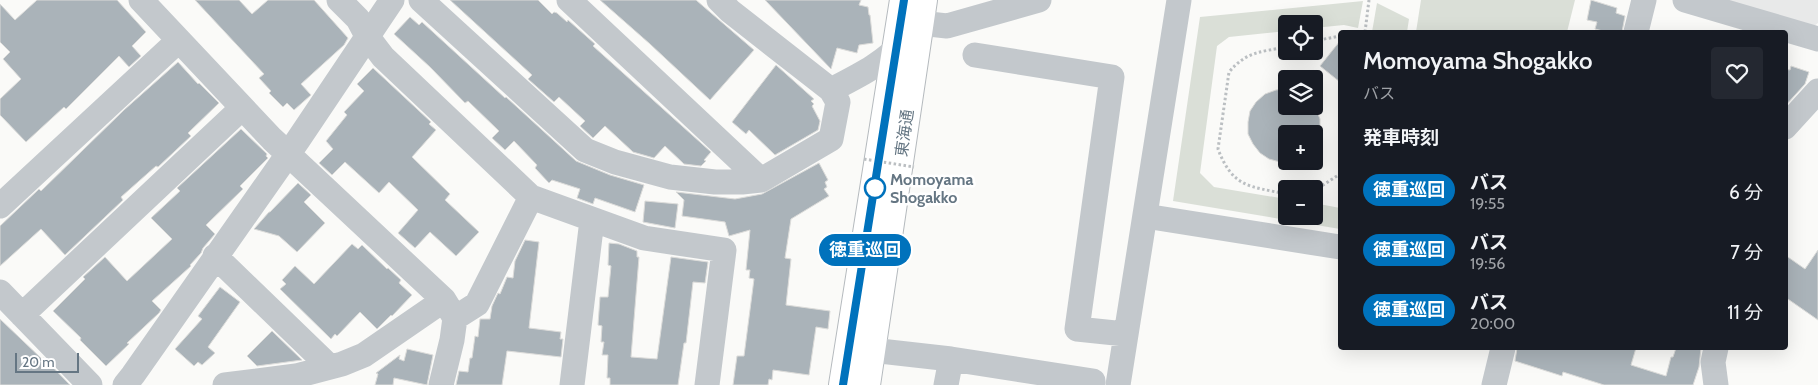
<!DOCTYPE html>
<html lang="ja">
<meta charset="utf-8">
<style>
:root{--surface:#171b24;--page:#242831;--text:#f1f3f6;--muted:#9ea1a6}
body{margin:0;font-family:Cabin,"Noto Sans JP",sans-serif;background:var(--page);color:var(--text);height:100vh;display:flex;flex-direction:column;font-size:19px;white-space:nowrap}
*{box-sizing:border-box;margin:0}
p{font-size:16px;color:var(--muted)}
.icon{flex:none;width:28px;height:28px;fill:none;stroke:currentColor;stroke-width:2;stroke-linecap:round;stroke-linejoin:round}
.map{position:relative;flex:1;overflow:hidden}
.drawer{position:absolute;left:1338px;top:30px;width:450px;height:320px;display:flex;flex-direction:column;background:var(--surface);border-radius:5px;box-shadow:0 5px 20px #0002}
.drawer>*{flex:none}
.badge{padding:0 10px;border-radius:16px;font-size:18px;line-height:32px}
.buttons{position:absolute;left:1278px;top:15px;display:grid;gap:10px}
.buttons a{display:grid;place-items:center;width:45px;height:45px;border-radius:5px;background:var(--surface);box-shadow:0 5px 20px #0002;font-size:25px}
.scale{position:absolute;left:15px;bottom:12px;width:64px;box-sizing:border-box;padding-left:5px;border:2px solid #657683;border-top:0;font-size:14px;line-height:18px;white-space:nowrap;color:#657683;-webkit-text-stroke:4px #fff;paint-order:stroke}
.map>.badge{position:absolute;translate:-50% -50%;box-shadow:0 0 0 2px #fff}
h2{padding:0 25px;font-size:19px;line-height:45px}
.round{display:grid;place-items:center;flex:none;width:52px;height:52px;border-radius:5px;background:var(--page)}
.overview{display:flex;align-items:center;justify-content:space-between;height:85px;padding:0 25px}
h1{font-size:24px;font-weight:600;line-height:38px}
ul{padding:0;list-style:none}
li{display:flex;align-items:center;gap:15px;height:60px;padding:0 25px}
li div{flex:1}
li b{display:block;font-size:19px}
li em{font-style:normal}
li .badge{min-width:55px;font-weight:700;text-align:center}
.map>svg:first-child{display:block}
.built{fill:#e8e9e9}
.green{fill:#dadfd7}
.building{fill:#aab3b9;stroke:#dcdcda}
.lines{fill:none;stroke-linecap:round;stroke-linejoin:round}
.major-casing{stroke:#b5babe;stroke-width:30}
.path{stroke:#bbbfc2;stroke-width:3;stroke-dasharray:2.5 2.5;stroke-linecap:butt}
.minor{stroke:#c3c8cc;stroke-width:25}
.major{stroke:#fff;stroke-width:28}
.path-bridge{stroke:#bbbfc2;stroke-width:3;stroke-dasharray:2.5 2.5;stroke-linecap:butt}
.line-casing{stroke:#fff;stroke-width:11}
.line{stroke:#0072bc;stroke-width:8}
.stop-dot{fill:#fff;stroke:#0072bc;stroke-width:2.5}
.labels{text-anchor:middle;stroke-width:5;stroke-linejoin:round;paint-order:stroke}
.street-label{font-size:16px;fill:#657683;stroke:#fff}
.stop-label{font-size:16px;font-weight:bold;fill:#657683;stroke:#fff;text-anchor:start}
</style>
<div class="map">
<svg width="1818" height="385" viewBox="0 0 1818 385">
<rect width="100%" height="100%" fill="#fafaf8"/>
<path class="built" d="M1719,0h99v23l-8,6z"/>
<path class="green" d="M1421,0h154l-8,32h-151z
M1363,1l-5,27 -14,-3 -30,3v-4h-28v7l-57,6 -12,9 -17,127 14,14 72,12v17h28v-13l26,5v21l-167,-28 27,-184z
M1377,3l32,16 -2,13h-35z"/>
<path class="building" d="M37,0h80l29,32 -14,14 9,10 -12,11 -10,-11 -53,53 -2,-2 -38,35 -26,-27v-16l21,-20 -18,-20 7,-7 -10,-10v-38l15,16z
M195,0h44l13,14 16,-14h46l34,38 -4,7 -43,39 10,11 -17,15 -7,-7 -4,4 -14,-14 2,-2 -12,-13 5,-4z
M450,0h88l14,14 2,-2 3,1 10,9 1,-2 27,24 -2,2 118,106 -7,8 2,1 -5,5 -17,-2 -19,-18 -11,12 -21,-6 -28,-26 -12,12 -13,-12 5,-5 -26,-24 -5,5 -26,-23 4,-4z
M600,0h96l58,50 -44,50 -60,-56z
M765,0h96l-2,5 9,2 1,8h1l3,28 -14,2 -2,8 -20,-5 -6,21z
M1591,0l26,8 -1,5 9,3 -3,16h-15l-12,-3 2,-7 -10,-2z
M410,17l9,8 3,-3 83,76 1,-1 70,64 34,14 34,10 -9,27 -40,-14 -2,6 -16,-6 3,-9 -28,-9 -3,3 -14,-15 2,-3 -23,-24 -9,9 -13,-12 7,-7 -31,-30 -3,2 -35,-36 -36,-33z
M1340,41v41l-20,-16z
M178,62l20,22 1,-1 20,20 -31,30 3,3 -33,31 -2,-1 -35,31 2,3 -58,55 -24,-26 -41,37v-40l39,-37 2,2 83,-81z
M776,65l38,34 -3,2 3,3 -2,2 8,15 -2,9 -43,25 -26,-25 -3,4 -14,-12z
M1791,66l18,6 -4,12 -20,22v-37l5,1z
M373,68l58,54 -2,2 7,6 -24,27 38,37 -5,6 34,32 -23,24 -26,-24 -15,16 -17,-15 20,-23 -29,-28 -10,11 -34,-31 -13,13 -13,-12 14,-14 -7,-8 21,-26 -3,-3 20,-21 -7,-7z
M1286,89v17l28,-1 6,14v11l-6,22v-18h-28v27h7l-13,1 -11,-3 -9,-6 -7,-9 -5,-10v-12l2,-11 6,-9 9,-8 11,-4z
M241,129l26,25 -1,2 2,2 -28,28 3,3 -37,36 9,9 -12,14 -2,5 -11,12 1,1 -39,35 9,9 -2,3 -32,30 2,1 -23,22 -26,-26 1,-2 -28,-27 32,-32 -2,-2 22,-20 22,24 45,-42 -21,-21 29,-27 -3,-3z
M819,163l9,17 -3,2 2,5 -3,2 5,7 -38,23 -6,39 6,1 -5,46 44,6 -2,18 -12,-2 -7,48 -36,-5 -1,10 -3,-1 -1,6h-35l4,-29h7l10,-77 -5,-1 1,-8h-4l4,-40 -21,6 -4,-14 -43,-6 2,-16 -8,-8 59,7 27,-5z
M298,183l13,12 -7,7 21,21 -28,29 -18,-16 -25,-7 15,-17h1z
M645,201l33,3 -3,24 -32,-6z
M525,240l14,2 -10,86 32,4 -1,7h3l-2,18 -54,-6 -5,34h-46l3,-14 9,1 2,-14h2l3,-22 3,1 2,-18h10l2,-13 6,-13 2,1 7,-17 6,1 2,-17z
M609,243l10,1 18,7v6h2l-8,100 26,2 14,-102 37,5 -3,21 -12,-1 -7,61h-2l-6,42h-68v-7h-3l1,-23h-6l2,-13h-3l1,-16 -4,-1 2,-28h8l3,-31 -3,-1z
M352,244l6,5 4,-4 25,24 1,-1 13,12 -2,3 13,12 -20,21 -1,-1 -14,14 -17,-17 -23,24 -2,-2 -4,5 -51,-50 6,-5 -4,-4 13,-14 19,18z
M1818,250v70l-33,-23v-42l20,14z
M220,287l20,15 -32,45 7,6 -13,12 -4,-3 -4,4 -19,-17 27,-30 -4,-3z
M0,319l42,40 2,-1 26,27h-70z
M272,331l30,29 -45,6 -10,-10z
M1517,348h119l-5,17 35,11 5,-19h2l3,-9h25l-2,19 -6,18h-89l-41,-13 -1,4 -47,-15z
M407,349l26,6 -6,30 -33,-7 -1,7h-18l3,-11 -2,-1 24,-18 -1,4 5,2z"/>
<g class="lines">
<g class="major-casing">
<path id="major" d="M843,385l61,-385
M866,385l57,-385"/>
</g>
<path class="path" d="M1365,32l4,-32
M1314,41l26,-5
M1286,47c-25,5 -39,4 -57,25l-11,77c15,39 31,37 68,45
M1314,191l26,-17"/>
<path class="minor" d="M141,0l131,139 172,161 11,18 -3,22 -11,45
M339,0l19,19 9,17 16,21 148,140 113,41 80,12 -17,135
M421,0l164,150 30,12 55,15 45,5h27l19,-2 70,-41 7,-37 -7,-12 -101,-79 -11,-11
M569,0l192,180
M1685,0l133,39
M906,9l14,14 27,3 92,-26
M1636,32l8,-32
M975,55l137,22 -35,252 48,5
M831,90c27,-14 54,-27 74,-50
M1785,127l33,-36
M0,206l178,-165
M1145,216l195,31
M215,256l115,111
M0,292l90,93
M22,315l220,-207
M455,318l22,-14 54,-107
M871,350l80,9 142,22
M125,385l8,-10 165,-235 94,-140
M225,385l71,-9 46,-12 22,-9 80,-55
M572,385l20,-165
M946,385l5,-26
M1118,385l61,-385
M1494,385l9,-37
M1716,385l-3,-23 3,-14"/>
<use href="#major" class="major"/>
<path class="path-bridge" d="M864,159l50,8"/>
</g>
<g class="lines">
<g class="line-casing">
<path id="line" d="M843,385l61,-385"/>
</g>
<use href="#line" class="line"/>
</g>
<circle class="stop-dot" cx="875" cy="188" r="10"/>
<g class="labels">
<g class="street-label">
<text transform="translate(904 133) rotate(-82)" y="6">東海通</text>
</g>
<g class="stop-label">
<text x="890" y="185">Momoyama<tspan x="890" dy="18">Shogakko</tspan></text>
</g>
</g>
</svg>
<div class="buttons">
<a><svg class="icon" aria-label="locate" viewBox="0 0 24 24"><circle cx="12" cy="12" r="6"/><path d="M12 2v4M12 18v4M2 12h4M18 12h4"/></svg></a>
<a><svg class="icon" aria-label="layers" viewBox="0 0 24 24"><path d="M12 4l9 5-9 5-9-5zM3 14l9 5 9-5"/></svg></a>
<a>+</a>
<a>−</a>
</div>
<div class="scale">20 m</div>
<b class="badge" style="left:865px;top:250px;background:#0072bc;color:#fff">徳重巡回</b>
<section class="drawer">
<div class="overview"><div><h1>Momoyama Shogakko</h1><p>バス</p></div><a class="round"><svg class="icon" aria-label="heart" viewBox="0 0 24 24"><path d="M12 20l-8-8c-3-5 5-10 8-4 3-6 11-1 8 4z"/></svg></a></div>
<h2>発車時刻</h2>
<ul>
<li><span class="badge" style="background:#0072bc;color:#fff">徳重巡回</span><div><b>バス</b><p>19:55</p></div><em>6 分</em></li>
<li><span class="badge" style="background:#0072bc;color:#fff">徳重巡回</span><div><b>バス</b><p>19:56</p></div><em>7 分</em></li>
<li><span class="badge" style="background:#0072bc;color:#fff">徳重巡回</span><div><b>バス</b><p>20:00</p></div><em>11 分</em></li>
</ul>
</section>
</div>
